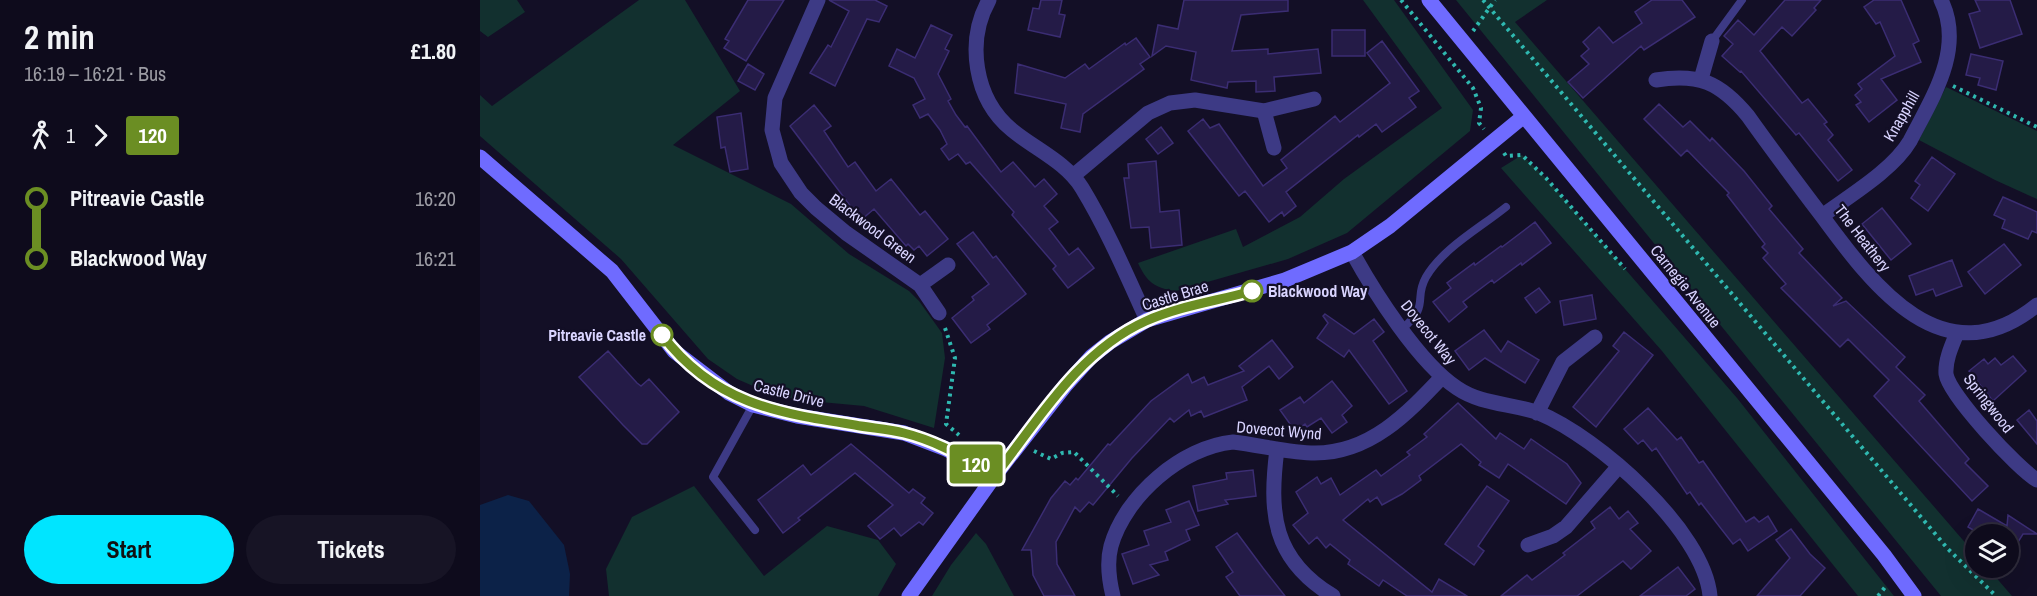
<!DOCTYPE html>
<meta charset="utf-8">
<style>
:root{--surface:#0e0b1c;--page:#171425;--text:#f1f3f6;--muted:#9b9ba3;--line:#2e2b3b;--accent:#00e5ff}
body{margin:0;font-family:"Archivo Narrow",sans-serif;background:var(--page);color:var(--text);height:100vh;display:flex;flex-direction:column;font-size:22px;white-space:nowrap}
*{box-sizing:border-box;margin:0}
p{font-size:20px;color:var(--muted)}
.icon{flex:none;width:33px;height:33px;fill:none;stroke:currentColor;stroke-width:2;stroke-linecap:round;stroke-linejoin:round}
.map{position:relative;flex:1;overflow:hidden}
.details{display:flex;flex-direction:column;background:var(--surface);width:480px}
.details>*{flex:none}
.badge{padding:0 12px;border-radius:4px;font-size:21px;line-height:39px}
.buttons{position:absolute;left:1485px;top:524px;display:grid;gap:12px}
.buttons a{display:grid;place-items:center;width:54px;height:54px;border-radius:50%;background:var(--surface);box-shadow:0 6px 24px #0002,0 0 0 2px var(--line);font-size:30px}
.map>.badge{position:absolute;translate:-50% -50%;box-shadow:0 0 0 3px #fff}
.legs{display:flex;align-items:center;gap:9px;height:66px;padding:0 24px;font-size:20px}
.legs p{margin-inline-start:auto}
.overview{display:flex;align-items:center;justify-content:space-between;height:102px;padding:0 24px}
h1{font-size:33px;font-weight:800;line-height:45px}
.cta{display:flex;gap:12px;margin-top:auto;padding:12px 24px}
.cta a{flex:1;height:69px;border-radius:36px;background:var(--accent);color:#111;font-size:24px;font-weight:800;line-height:69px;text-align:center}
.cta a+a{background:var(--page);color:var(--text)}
ul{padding:0 24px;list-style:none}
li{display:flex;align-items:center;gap:21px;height:60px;font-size:22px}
li i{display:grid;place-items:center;width:9px;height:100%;margin:0 8px;background:currentColor}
li i::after{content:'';width:15px;height:15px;margin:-8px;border:4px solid;border-radius:50%;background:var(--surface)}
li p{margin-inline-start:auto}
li:first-child i{background:linear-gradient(#0000 50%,currentColor 0)}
li:last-child i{background:linear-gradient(currentColor 50%,#0000 0)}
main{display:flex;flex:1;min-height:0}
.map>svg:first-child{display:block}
.green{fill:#12302f}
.water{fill:#0c2248}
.building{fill:#241b47;stroke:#3b2d73;stroke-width:1.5}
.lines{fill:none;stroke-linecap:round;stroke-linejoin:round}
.path{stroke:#2fb8b0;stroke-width:4;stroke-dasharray:3 4.5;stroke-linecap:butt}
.lane{stroke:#3d3a85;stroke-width:8}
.street{stroke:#3d3a85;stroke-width:15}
.secondary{stroke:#6f6bff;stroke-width:15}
.line-1-casing{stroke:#fff;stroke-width:14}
.line-1{stroke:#6b8e23;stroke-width:9}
.stop-1-dot{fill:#fff;stroke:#6b8e23;stroke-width:3}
.labels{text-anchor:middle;stroke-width:4.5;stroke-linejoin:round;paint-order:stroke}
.street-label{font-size:16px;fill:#d9d4ff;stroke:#130f26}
.stop-label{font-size:16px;font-weight:bold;fill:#d9d4ff;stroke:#130f26;text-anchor:start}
</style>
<main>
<section class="details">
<div class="overview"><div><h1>2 min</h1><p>16:19 – 16:21 · Bus</p></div><b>£1.80</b></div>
<div class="legs"><svg class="icon" aria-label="walk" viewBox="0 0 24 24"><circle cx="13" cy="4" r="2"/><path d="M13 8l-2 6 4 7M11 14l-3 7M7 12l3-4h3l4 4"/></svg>1<svg class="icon" aria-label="forward" viewBox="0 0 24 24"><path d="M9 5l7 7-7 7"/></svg><b class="badge" style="background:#6b8e23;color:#fff">120</b></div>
<ul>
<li><i style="color:#6b8e23"></i><b>Pitreavie Castle</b><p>16:20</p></li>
<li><i style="color:#6b8e23"></i><b>Blackwood Way</b><p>16:21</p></li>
</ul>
<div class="cta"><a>Start</a><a>Tickets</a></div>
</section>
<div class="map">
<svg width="1557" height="596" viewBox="0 0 1557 596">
<rect width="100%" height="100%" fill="#130f26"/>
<path class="green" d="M0,0h37l8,12 -37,25 -8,-6z
M159,0h46l55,91 -67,54 118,59 58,50 60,37 10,10 23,32 3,25 -11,70 -70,-22 -65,-6 -30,-7 -32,-14 -29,-20 -87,-100 -141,-123v-41l12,11z
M883,0h31l79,110 -3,21 -123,102 -59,26 -112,32c-22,-3 -29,-9 -38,-28l98,-34 7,18 57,-30 44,-38 98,-71z
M976,0h91l-32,22 460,532 1,13h11l25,29h-71z
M1466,87l91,44v68l-42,-19 -76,-40z
M1042,155l24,23 191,220 157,198h-36l-196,-245 -161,-183z
M214,486l70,90 63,-50 51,14 18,24 -18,32h-269l-3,-27 26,-52z
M496,533l10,11 28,52h-82l19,-31z"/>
<path class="water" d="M28,495l21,6 35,44 6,29 -1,22h-89v-91z"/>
<path class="building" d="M268,0h36l-38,61 -22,-13 5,-7 -4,-2z
M349,0h46l12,6 -8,16 -12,-3 -32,67 -25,-13 18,-28 3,2 18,-36z
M561,0h21l-3,14 6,1 -5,22 -32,-7 5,-22 6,1z
M704,0h104v11l-47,4 -9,36 36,-2v5l50,-5 3,24 -47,4 1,14 -19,1v-11l-28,1 -1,6 -36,-8 5,-28 -30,-6 -14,10 6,-31 20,4z
M1172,0h30l13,17 -51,33 -3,-4 -58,52 -15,-16 21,-18 -8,-8 8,-7 -6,-7 16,-15 14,16 29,-20 -7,-11z
M1305,0h36l-7,8 2,2 -24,26 -10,-9 -22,24 42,52 6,-4 19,23 -3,2 9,11 -5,5 24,30 -14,11 -39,-48 -3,2 -55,-64 -1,1 -18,-16 11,-12 -9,-8 14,-16 16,15z
M1394,0h27l18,41 -6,3 8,18 -40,17 16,21 -28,22 -13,-17 5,-3 -6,-7 7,-6 -4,-5 37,-28 -15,-34 -4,2 -12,-17z
M1495,0h35l12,34 -42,14 -11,-34 11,-3z
M451,25l21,10 -7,14 4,2 -11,23 13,25 -3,2 8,14 9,12 2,-1 34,46 12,-10 22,25 9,-8 13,15 -13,12 14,16 -9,7 20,26 9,-7 16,20 -26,20 -15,-19 3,-3 -44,-51 2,-3 -44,-50 -4,2 -8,-10 -9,6 -8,-11 6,-5 -7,-14 -12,-16 -8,4 -7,-13 12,-6 -11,-21 -25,-12 8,-17 18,9z
M852,30h33v26h-33z
M656,38l14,19 -10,7 4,5 -61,45 -3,18 -19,-4 5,-24 -51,-11 3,-29 47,14 20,-14 4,5 36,-26 1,2z
M902,41l37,50 -10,7 7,9 -34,25 -6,-8 -17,13 -1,-2 -72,57 10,14 -12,10 -2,-4 -13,10 -24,-31 -6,5 -51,-65 15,-12 7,9 9,-4 44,62 24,-18 -6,-8 54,-44 5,6 50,-39 -23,-30z
M1491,54l32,7 -7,29 -18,-5 2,-7 -14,-3z
M268,64l16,10 -9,16 -17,-9z
M1179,104l24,23 7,-6 20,20 2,-3 32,33 28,35 -3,3 34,40 -4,4 43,45 -9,8 13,-5 59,56 -9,10 29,28 -6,6 50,58 -4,4 23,23 -16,15 -98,-105 15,-16 -41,-41 -8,8 -59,-59 5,-4 -23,-26 5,-5 -6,-6 3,-3 -38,-49 2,-2 -42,-43 -6,6 -37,-37z
M334,105l17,21 -7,5 24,36 7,-5 21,29 15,-12 29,36 5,-4 23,28 -21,17 -8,-10 -5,4 -6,-6 -2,2 -32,-37 -13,11 -71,-94z
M261,113l7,56 -18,3 -5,-25 -4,1 -4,-31z
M681,127l12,16 -15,11 -12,-15z
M1452,157l23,17 -27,37 -17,-13 9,-13 -5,-4z
M676,161l4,51 19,-2 3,35 -31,3 -2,-21 -18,1 -7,-50h5l-1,-14z
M1523,197l34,15v21l-5,-2 -4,8 -26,-11 3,-8 -11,-5z
M1402,208l29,36 -20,16 -29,-36z
M1055,222l16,21 -29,22 -1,-2 -27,20 -2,-3 -29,22 4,5 -18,15 -16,-20 18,-14 -4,-5 27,-20 1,2 26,-19 1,1z
M493,232l20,26 3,-2 30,38 -39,31 3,4 -19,14 -19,-25 22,-18 -2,-3 17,-13 -32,-40z
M1524,244l17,21 -36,29 -17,-22z
M1472,260l10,26 -26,10 -3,-7 -17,6 -7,-19z
M1059,288l11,14 -14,11 -11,-15z
M1112,295l4,24 -32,6 -4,-24z
M845,314l29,20 20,-15 10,13 -11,9 34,50 -18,13 -40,-54 -5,7 -27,-19 11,-15 -5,-7z
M1004,330l17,22 7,-11 31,19 -14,23 -40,-25 -16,12 -14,-19z
M1144,332l29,23 -57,72 -23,-20 46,-56 -6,-5z
M792,340l21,27 -14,12 -10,-13 -27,21 5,13 -43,17 -3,-6 -10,5 -2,-6 -15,12 -4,-4 -38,40 -39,47 -4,-3 -9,10 -5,-5 -19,35 1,22 18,32h-31l-11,-21 -2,-25h-9l29,-52 14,-17 5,4 6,-7 2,2 30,-36 2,1 41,-44 37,-27 4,9 12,-6 4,8 36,-14 -5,-5z
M128,351l29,32 4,3 8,-7 30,33 -32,32h-5l-19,-19 -44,-48z
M1533,356l13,15 -33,30 -24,-30 15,-12 4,5 7,-6 6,7z
M852,381l20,25 -10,9 5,7 -15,11 -11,-15 -14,9 -2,-3 -10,7 -15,-21 20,-13 4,6z
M978,403l38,36 4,-6 24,16 7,-10 36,25 14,19 -15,21 -58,-40 -9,14 -20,-13 2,-3 -20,-18 -42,32 2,4 -19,14 -20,11 -5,-8 -7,5 -2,-3 -25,21 89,72 7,-13 28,17h-60l-24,-16 -4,6 -31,-22 2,-4 -20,-16 -4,4 -9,-11 -8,7 -16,-19 15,-12 -12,-21 21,-15 4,7 10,-6 9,17 36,-25 5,6 29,-21 -3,-3 20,-15 -3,-3z
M1168,408l29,32 4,-3 18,26 4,-2 43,61 8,-5 5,5 9,-6 9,15 -29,20 -8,-12 -7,5 -32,-41 -2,2 -9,-13 -3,2 -31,-46 -4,3 -9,-11 -5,4 -14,-15z
M1549,410l8,11v23l-20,-24z
M371,444l58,49 4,-4 12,9 -4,5 12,10 -10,12 -4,-3 -18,14 -7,-8 -14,11 -12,-13 25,-21 -38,-32 -57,45 2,2 -17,13 -25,-33 45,-35 8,10z
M773,470l3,26 -31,4 3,4 -30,7 -5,-25 34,-7 -1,-6z
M1007,486l22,15 -31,45 6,5 -10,14 -29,-21z
M709,501l10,24 -13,5 4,10 -25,12 3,8 -18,5 9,10 -26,9 -11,-30 27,-9 -5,-14 27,-9 -5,-12z
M1130,507l9,12 9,-8 10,12 -8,6 21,22 -20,18 -8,-8 -46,35h-76l26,-21 5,5 33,-25 -2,-2 32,-25 -4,-6z
M1498,509l29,17 1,-11 29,19h-14l-15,24v-24h-28l-12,-7z
M1311,529l19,25 15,14 -25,28h-43l33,-38 -14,-18z
M757,533l26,35 22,28h-45l-14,-19 7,-5 -17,-25z
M1198,567l17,22 -9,7h-46z"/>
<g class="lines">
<path class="path" d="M921,0l72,88 8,20 -2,15 5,6
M1003,0l465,549 48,47
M993,31l22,-31
M1473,86l84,41
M1024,153l2,3 16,-1 24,23 79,91
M465,328l10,30 -9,66 13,11
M554,451l17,8 11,-6 12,-1 44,44
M1398,596l8,-10"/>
<path class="lane" d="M1232,41l30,-41
M922,329c29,-25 11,-29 24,-52 17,-29 54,-49 80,-70
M273,405l-40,72 42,53"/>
<path class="street" d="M338,0l-43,98 -3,32 9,33 20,30 15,15 30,25 74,52 19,28
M509,0c-23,41 -15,99 23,130 23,19 54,32 70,58 25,41 45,88 65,132
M1221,79l11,-38
M1176,80c42,-7 64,2 92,36 24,34 49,67 74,100 52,71 122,164 215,89
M784,111l10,37
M593,176l75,-63 22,-10 25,-3 69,11 50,-12
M1342,216c27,-20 71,-46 88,-75 22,-43 55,-92 31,-141
M872,252c22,40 67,111 105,136 25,17 54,15 82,25 58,24 165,117 171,183
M440,285l28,-20
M1477,333c-5,12 -12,27 -11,41 3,21 72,95 91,106
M1057,413l26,-51 32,-25
M797,449c-8,64 -5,110 56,147
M1048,545l25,-9 13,-9 53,-61
M633,596c-4,-16 -6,-35 -2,-50 14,-50 71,-99 122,-104 27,3 55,11 82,11 55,0 92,-39 127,-76"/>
<path class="secondary" d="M949,0l455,555 30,41
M0,157l132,114 62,80 55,42 24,12 44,11 107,17 42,16 50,25
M429,596l87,-122 69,-88 26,-29 19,-15 37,-22 138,-40 67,-28 38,-26 134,-110"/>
</g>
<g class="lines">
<g class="line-1-casing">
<path id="line-1" d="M182,335c52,68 114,78 193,90 16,3 33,4 49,8 33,8 63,26 92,41 43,-55 83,-123 150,-153 33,-15 71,-20 106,-30"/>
</g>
<use href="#line-1" class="line-1"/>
</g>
<g class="stop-1-dot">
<circle cx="772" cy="291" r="10"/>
<circle cx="182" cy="335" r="10"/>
</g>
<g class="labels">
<g class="street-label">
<text transform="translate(1421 116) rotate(-60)" y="6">Knapphill</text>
<text transform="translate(393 228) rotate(37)" y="6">Blackwood Green</text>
<text transform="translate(1383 238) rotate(52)" y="6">The Heathery</text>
<text transform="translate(1206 286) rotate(51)" y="6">Carnegie Avenue</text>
<text transform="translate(695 295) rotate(-17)" y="6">Castle Brae</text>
<text transform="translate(949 332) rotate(51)" y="6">Dovecot Way</text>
<text transform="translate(309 393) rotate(14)" y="6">Castle Drive</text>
<text transform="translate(1509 403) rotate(52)" y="6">Springwood</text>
<text transform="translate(799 430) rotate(5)" y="6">Dovecot Wynd</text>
</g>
<g class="stop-label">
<text x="788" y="297">Blackwood Way</text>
<text x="166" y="341" text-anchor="end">Pitreavie Castle</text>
</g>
</g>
</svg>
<div class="buttons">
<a><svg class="icon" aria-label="layers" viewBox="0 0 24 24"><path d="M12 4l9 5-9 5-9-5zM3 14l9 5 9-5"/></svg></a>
</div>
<b class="badge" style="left:496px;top:464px;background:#6b8e23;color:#fff">120</b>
</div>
</main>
